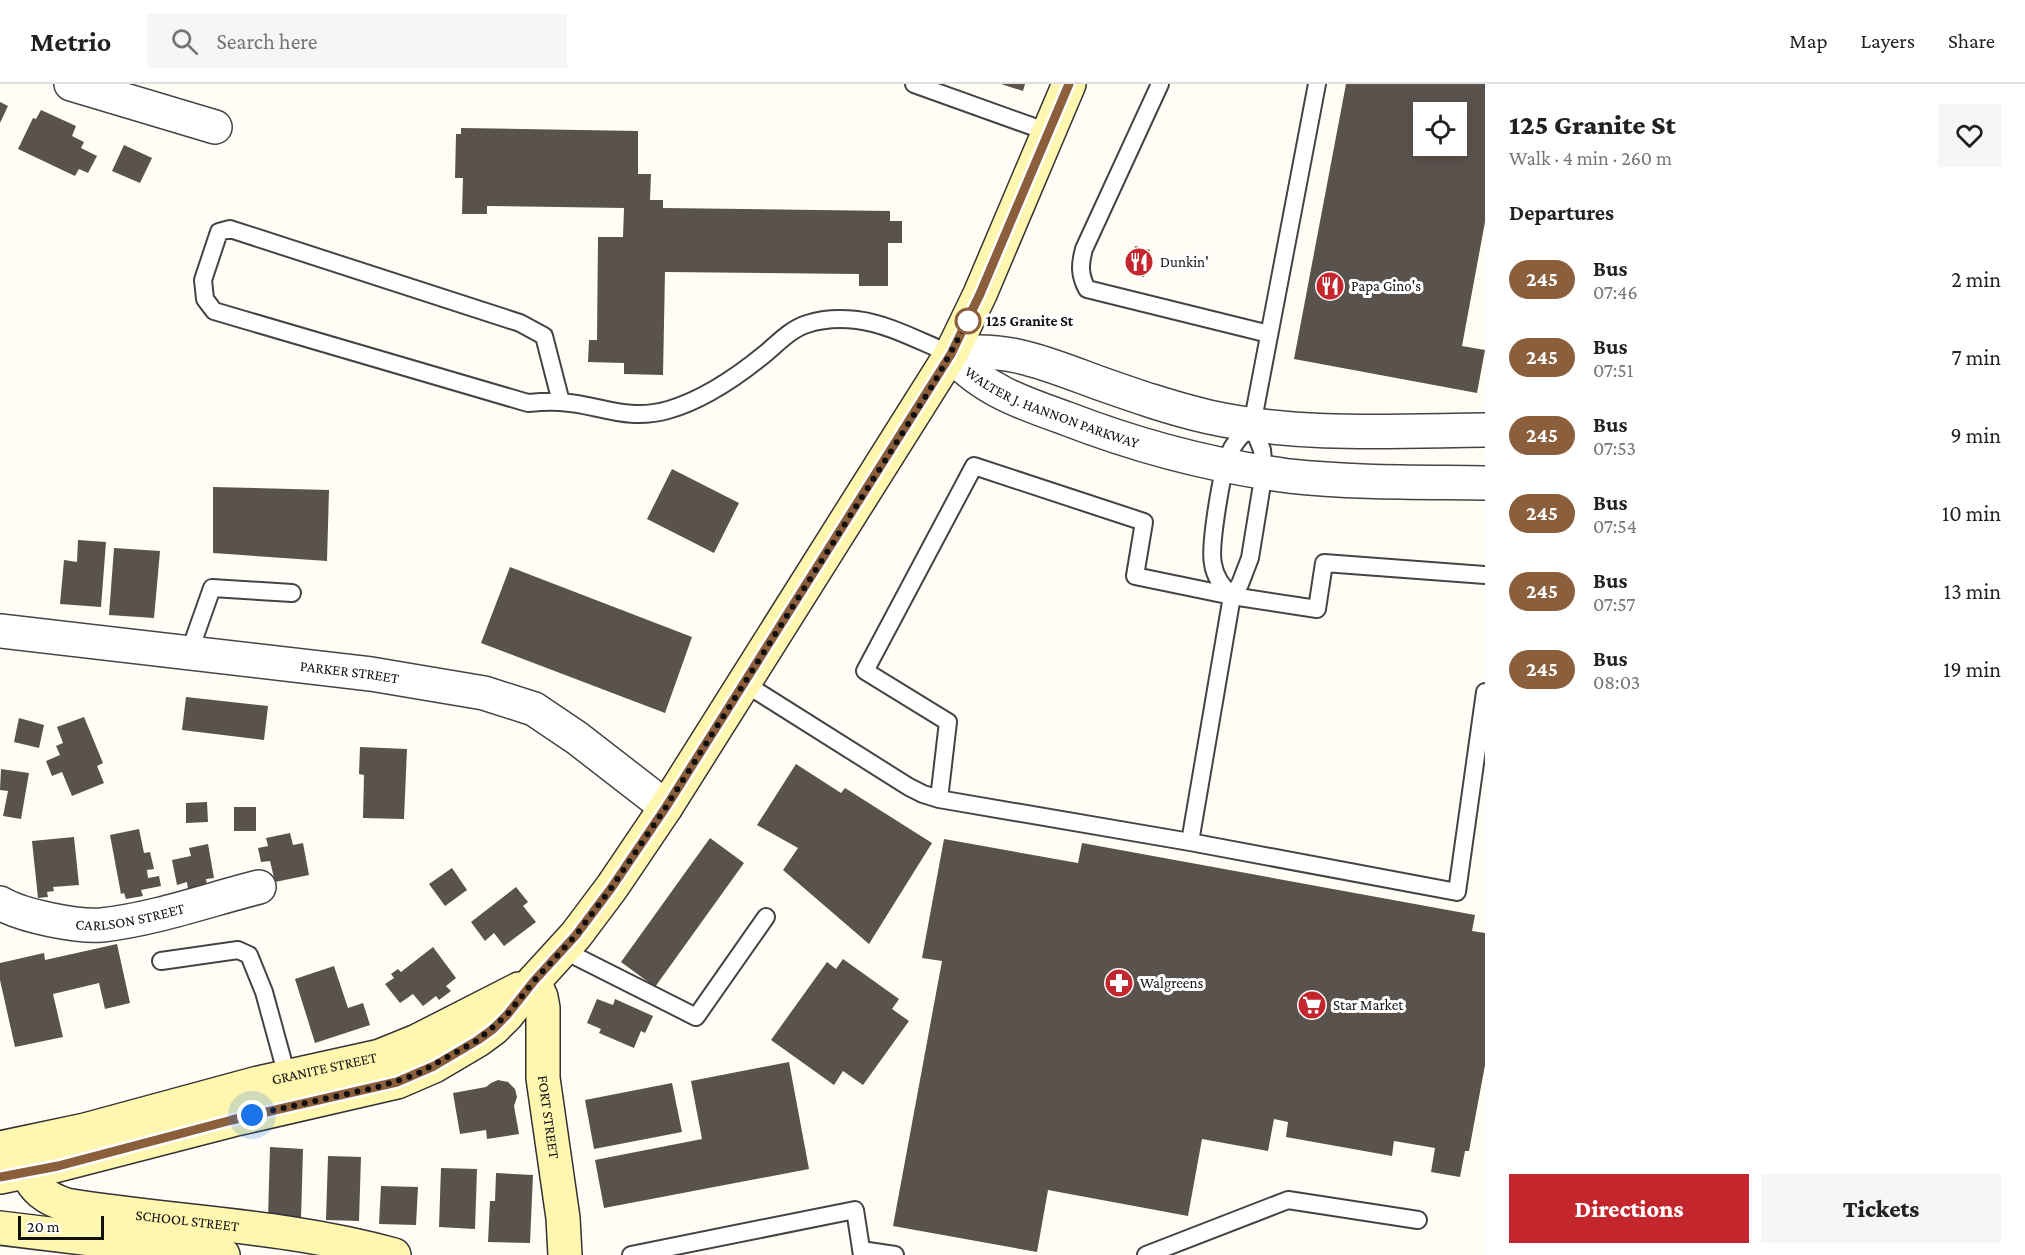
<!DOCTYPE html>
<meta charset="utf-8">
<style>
:root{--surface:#fff;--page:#f6f6f6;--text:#202124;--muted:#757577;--line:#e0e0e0;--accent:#c4262e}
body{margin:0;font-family:"Crimson Pro",serif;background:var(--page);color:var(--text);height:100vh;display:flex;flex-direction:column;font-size:22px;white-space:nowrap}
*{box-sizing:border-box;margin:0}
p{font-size:20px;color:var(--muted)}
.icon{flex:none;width:33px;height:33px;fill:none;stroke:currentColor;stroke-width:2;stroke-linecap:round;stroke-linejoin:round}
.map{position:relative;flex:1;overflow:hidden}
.sheet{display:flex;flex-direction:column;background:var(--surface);width:540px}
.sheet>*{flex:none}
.badge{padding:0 12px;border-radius:20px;font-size:21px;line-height:39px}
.tools{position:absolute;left:1413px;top:18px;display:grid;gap:12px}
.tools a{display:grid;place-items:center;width:54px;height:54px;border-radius:0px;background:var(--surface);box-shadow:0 3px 9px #0003;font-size:30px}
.scale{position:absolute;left:18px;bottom:15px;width:86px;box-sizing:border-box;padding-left:6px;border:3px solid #111;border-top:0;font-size:16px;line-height:21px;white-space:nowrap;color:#111;-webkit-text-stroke:4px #fff;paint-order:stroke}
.you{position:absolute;width:30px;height:30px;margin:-15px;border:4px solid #fff;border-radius:50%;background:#1a73e8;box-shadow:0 0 0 9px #1a73e833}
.map>.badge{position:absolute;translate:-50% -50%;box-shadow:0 0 0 3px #fff}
h2{padding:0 24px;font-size:22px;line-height:54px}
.round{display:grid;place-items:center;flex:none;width:63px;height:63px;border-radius:0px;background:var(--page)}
.overview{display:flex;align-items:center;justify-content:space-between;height:102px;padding:0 24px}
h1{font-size:28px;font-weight:800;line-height:45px}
.action{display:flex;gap:12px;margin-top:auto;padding:12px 24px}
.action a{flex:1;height:69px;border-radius:0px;background:var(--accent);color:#fff;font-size:24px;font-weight:800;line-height:69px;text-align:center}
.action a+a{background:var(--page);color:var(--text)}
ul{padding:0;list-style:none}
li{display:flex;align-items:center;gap:18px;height:78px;padding:0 24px}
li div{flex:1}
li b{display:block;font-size:22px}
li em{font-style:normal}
li .badge{min-width:66px;font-weight:700;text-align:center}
header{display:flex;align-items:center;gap:36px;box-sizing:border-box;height:84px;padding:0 30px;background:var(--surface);border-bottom:2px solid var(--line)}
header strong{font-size:28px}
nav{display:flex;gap:33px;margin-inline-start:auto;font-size:21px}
.search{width:420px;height:54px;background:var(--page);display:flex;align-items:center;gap:15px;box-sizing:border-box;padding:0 21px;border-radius:0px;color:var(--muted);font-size:22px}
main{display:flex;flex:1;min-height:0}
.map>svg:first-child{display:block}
.building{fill:#5a524d;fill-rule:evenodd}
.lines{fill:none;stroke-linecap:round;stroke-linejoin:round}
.service-casing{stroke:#444;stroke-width:20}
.minor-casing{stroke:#444;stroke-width:36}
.tertiary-casing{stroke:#444;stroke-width:36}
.secondary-casing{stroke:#333;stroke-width:36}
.service{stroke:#fff;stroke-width:16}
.minor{stroke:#fff;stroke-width:33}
.tertiary{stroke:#fff;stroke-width:33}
.secondary{stroke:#fff6b0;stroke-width:33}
.line-casing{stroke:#fff;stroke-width:14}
.line{stroke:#8b5e3c;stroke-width:9}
.walk{stroke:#111;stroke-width:6;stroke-dasharray:0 10.8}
.stop-dot{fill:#fff;stroke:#8b5e3c;stroke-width:3}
.labels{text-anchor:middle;stroke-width:6;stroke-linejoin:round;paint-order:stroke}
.poi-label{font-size:15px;fill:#111;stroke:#fff;text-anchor:start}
.stop-label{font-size:15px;font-weight:bold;fill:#111;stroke:#fff;text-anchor:start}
.street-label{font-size:15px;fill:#111;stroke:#fff}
</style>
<header>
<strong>Metrio</strong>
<div class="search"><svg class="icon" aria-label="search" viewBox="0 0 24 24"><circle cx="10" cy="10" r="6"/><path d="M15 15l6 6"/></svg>Search here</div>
<nav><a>Map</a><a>Layers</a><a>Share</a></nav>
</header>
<main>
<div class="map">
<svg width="1485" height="1171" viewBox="0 0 1485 1171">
<rect width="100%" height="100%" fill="#fffdf5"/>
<path class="building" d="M1001,0h24l-2,7z
M1346,0h139v138l-23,124 23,4 -8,43 -183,-34zM1424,28h32v34h-32z
M0,18l8,4 -8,17z
M41,26l35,16 -4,10 12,6 -3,6 16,8 -9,17 -9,-4 -4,7 -57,-27 15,-31 3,1z
M461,44l177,3v43h13l-1,26h13v8l227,3v10h12v22h-14v43h-29v-12l-194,-2 -2,103 -39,-1v-11l-36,-1 1,-22h8l1,-103h25l1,-29 -137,-2v8h-25l1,-36h-8l1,-44h5z
M124,61l28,13 -12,25 -28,-12z
M1135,162l15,4 -6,27 -15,-4z
M672,385l67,34 -25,50 -67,-34z
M213,403l116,3 -2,71 -114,-8z
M78,456l28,2 -5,65 -41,-3 4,-44 13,2z
M114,464l46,3 -6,67 -45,-3z
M510,483l182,70 -27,76 -184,-70z
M186,613l82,9 -4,34 -82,-10z
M84,633l19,46 -6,3 7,17 -32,13 -10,-24 -10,4 -6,-15 14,-6 -4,-9 7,-3 -6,-16z
M19,634l25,7 -5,23 -25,-6z
M360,663l47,2 -3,70 -41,-1 1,-43 -5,-1z
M796,680l45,29 4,-5 87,55 -63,101 -86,-74 15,-22 -41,-23z
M1,685l28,4 -8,46 -18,-3 5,-25 -8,-1z
M207,718l1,20 -22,1v-20z
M234,723h22v24h-22z
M139,745l5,24 6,-1 4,17 -7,1 1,8 11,-2 2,10 -20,4 2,6 -17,3 -2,-6 -3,1 -11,-59z
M290,749l3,12 10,-2 6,32 -34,7 -5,-21 -9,1 -3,-14 10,-2 -2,-8z
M74,753l5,48 -26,2 1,4 -7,1 1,5 -10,1 -6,-57z
M710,754l34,25 -89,124 -34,-25z
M944,755l134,24 4,-20 393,72 -3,16 13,2v132l-16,86h-4l-5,26 -29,-5 4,-24 -41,-7 -2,15 -106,-19 2,-15 -14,-3 -6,32 -66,-12 -14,77 -140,-26 -11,62 -144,-26 49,-265 -20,-3z
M208,760l6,34 -8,1 1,7 -19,3 -1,-7 -10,3 -5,-25 19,-4 -2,-8z
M452,784l15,22 -22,16 -16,-22z
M516,803l12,15 -5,4 13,16 -32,24 -10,-13 -9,8 -14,-19z
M117,860l13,59 -25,6 -6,-26 -46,11 10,43 -48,10 -15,-67v-17l44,-10 1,7z
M433,863l23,31 -10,8 5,5 -12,9 -3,-4 -13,10 -10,-12 -13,9 -15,-19 9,-6 -3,-4 7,-5 3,3z
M843,875l56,40 -7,10 17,12 -46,64 -20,-14 -9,14 -63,-45 56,-78 9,7z
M334,882l14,42 15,-5 7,22 -55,18 -20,-64z
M597,915l16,6 2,-6 38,17 -8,17 -4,-2 -7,17 -35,-15 2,-4 -14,-6z
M789,978l20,107 -205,39 -9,-48 107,-21 -11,-58z
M498,996l10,2 7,7 2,8 -3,9 5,28 -32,5 -1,-9 -26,4 -7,-41 33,-6 5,-4z
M672,999l10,49 -88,17 -9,-49z
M270,1063l33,2 -2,70 -33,-1z
M328,1072l33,1 -2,64 -33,-1z
M441,1084l36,1 -2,60 -36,-2z
M496,1089l37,2 -3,68 -42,-1 2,-41h5z
M381,1102l37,1 -2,38 -37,-1z"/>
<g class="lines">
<g class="service-casing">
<path id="service" d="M914,0l134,48
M1160,0l-76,165c-4,15 -5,25 3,40l182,45
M561,318l-17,-66 -24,-13 -290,-94 -11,3 -16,48 2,19 9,12 314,92c10,-1 21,-2 32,-1 39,2 66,20 108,8 35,-10 70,-34 98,-57 13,-11 25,-24 41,-29 15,-5 33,-6 50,-4 32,4 64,22 94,34
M1232,512c-10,-9 -17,-19 -19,-32 -4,-17 9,-94 16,-110 5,-12 14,-21 23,-29l65,-341
M189,569l23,-65 80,5
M744,599l165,104 14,7 16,5 251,43 267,50 28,-200
M939,715l9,-77 -83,-51 109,-205 170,56 -9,54 97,20 85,13 7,-46 161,12
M1190,758l42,-246 8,-12 10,-26 14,-86 -2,-22 -10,-25
M563,866l133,67 70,-100
M161,877l77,-11 11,5 15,37 23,84
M861,1166l34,5
M631,1171l224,-45 7,45
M1146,1171l142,-55 130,20"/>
</g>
<g class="minor-casing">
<g id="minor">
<path d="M71,0l144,43"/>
<path id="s1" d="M0,547l371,43 113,19 50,16 43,29 89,69"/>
<path id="s2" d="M0,819c22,13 77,24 102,22 53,-6 106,-25 157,-38"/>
</g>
</g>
<g class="tertiary-casing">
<g id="tertiary">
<path id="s3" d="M951,270c31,35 71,49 114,64 72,28 148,48 224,58 65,7 131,6 196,7"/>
<path d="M951,270c56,-8 94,9 145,28 37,13 74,26 113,35 90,20 185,14 276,13"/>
</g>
</g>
<g class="secondary-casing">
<g id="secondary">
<path id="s4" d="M534,897l7,16 2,11v70l20,140 2,37"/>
<path id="s5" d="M0,1064l85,-18 173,-47 122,-27 37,-15 102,-52"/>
<path id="s6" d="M14,1073c8,6 11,14 17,23 8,14 21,20 35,25 109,18 222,20 328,50"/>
<path d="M0,1093l58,-12 174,-45 165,-38 37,-16 44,-26 15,-11 14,-14 27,-34 42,-46 36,-48 54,-80 285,-453 29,-60 89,-210"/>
<path d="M0,1144l223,27"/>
</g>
</g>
<use href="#service" class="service"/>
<use href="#minor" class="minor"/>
<use href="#tertiary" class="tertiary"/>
<use href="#secondary" class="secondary"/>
</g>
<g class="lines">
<g class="line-casing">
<path id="line" d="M0,1093l58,-11 174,-46 165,-38 37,-16 44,-26 15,-11 14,-14 27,-34 42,-46 36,-48 54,-80 285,-453 29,-60 89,-210"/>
</g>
<use href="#line" class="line"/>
<path class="walk" d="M252,1031l126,-28 37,-12 63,-35 29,-25 27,-34 42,-46 36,-48 54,-80 268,-424 34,-62"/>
</g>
<defs>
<g id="restaurant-disc" transform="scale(1.5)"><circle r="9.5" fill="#c4262e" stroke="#fff"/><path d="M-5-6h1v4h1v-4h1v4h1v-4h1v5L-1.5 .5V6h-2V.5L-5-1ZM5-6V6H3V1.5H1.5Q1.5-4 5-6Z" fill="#fff"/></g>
<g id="pharmacy-disc" transform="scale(1.5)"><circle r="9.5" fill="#c4262e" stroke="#fff"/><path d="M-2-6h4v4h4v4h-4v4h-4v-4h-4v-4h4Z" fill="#fff"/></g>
<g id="supermarket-disc" transform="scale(1.5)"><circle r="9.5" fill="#c4262e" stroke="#fff"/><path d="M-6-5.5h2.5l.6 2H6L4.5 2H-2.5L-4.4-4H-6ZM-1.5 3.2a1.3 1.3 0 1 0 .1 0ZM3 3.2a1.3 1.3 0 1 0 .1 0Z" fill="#fff"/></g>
</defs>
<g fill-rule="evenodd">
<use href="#restaurant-disc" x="1139" y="178"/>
<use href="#restaurant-disc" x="1330" y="202"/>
<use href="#pharmacy-disc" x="1119" y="899"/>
<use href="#supermarket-disc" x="1312" y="921"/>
</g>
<circle class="stop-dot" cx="968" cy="237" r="12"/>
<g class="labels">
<g class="poi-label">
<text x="1160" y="183">Dunkin'</text>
<text x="1351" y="207">Papa Gino's</text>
<text x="1140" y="904">Walgreens</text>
<text x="1333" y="926">Star Market</text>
</g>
<g class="stop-label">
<text x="986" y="242">125 Granite St</text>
</g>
<g class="street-label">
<text dy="5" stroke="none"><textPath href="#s3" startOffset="116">WALTER J. HANNON PARKWAY</textPath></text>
<text dy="5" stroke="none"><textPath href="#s1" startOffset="352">PARKER STREET</textPath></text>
<text dy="5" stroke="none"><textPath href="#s2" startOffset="134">CARLSON STREET</textPath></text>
<text dy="5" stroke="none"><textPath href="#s5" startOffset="334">GRANITE STREET</textPath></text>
<text dy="5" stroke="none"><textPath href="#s4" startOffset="138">FORT STREET</textPath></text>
<text dy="5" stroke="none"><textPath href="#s6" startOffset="195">SCHOOL STREET</textPath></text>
</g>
</g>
</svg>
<div class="tools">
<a><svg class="icon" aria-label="locate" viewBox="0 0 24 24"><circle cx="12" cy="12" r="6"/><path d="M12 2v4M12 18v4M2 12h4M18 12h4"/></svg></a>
</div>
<div class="scale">20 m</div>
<div class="you" style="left:252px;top:1031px"></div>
</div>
<section class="sheet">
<div class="overview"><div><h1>125 Granite St</h1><p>Walk · 4 min · 260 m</p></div><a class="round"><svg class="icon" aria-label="heart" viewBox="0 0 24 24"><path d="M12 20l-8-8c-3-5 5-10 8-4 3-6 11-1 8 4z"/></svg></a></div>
<h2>Departures</h2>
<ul>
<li><span class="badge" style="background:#8b5e3c;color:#fff">245</span><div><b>Bus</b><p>07:46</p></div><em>2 min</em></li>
<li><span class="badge" style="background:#8b5e3c;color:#fff">245</span><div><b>Bus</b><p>07:51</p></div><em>7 min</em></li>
<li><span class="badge" style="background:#8b5e3c;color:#fff">245</span><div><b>Bus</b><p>07:53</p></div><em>9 min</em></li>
<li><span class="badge" style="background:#8b5e3c;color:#fff">245</span><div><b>Bus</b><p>07:54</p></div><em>10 min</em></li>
<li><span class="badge" style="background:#8b5e3c;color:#fff">245</span><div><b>Bus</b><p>07:57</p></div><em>13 min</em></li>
<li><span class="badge" style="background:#8b5e3c;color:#fff">245</span><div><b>Bus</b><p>08:03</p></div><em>19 min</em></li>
</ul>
<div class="action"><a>Directions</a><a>Tickets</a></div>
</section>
</main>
